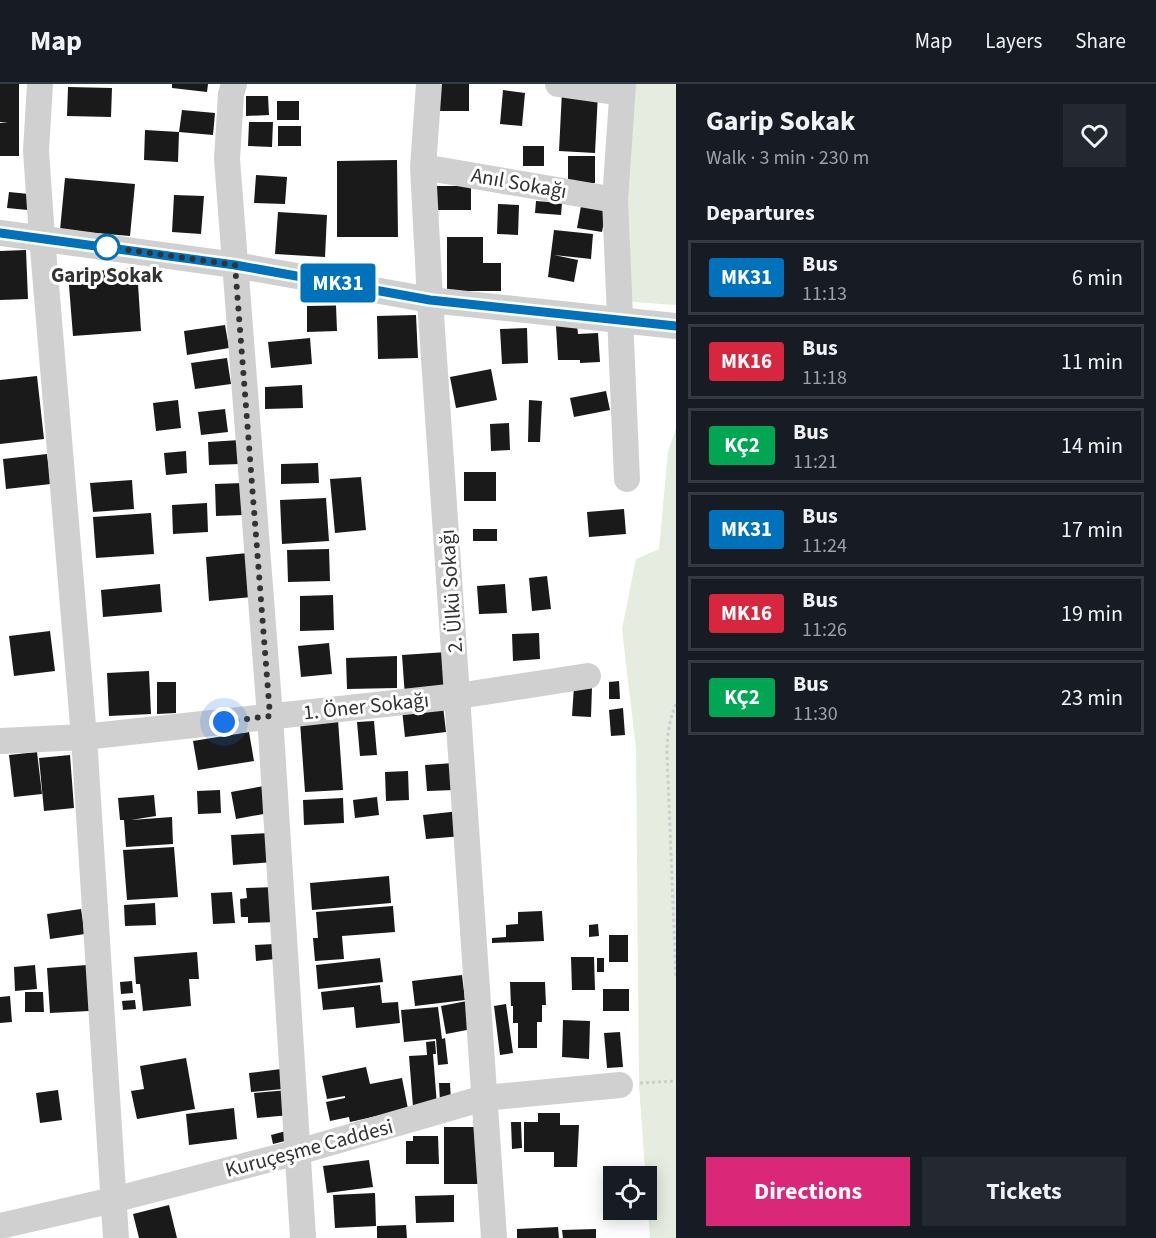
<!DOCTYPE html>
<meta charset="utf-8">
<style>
:root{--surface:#171b24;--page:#242831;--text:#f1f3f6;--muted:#9ea1a6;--line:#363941;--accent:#db2777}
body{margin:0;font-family:"Source Sans 3",sans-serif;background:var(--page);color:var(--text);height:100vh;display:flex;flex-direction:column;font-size:22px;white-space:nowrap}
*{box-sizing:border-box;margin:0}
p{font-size:20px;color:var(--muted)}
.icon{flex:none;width:33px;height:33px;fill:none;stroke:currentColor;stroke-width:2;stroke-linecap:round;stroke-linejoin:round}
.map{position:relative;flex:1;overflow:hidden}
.details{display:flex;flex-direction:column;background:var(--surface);width:480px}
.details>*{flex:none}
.badge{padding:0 12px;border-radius:4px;font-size:21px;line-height:39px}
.controls{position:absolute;left:603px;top:1082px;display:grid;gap:12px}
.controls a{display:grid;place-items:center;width:54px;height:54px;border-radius:0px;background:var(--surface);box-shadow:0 3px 15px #0003;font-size:30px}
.you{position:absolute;width:30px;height:30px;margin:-15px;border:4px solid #fff;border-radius:50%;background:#1a73e8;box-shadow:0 0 0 9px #1a73e833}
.map>.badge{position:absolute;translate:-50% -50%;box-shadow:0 0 0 3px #fff}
h2{padding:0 30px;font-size:22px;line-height:54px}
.round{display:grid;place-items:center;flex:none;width:63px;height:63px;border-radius:0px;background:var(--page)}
.summary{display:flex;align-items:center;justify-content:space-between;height:102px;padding:0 30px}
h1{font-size:28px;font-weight:700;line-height:45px}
.primary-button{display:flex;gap:12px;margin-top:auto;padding:12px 30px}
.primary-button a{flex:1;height:69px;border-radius:0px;background:var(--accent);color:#fff;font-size:24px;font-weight:700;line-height:69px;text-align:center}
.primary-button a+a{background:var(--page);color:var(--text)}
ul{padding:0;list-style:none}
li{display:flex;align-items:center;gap:18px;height:75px;margin:0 12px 9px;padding:0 18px;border:3px solid var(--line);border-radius:0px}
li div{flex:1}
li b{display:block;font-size:22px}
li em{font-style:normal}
li .badge{min-width:66px;font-weight:700;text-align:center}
header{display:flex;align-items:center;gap:36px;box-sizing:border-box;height:84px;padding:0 30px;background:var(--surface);border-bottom:2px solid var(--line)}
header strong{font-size:28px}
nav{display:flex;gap:33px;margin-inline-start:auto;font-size:21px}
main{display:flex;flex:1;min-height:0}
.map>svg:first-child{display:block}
.green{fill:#e6ecdf}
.building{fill:#1a1a1a}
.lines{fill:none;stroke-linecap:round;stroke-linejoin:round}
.path{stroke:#cdcdcd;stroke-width:3;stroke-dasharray:3 3;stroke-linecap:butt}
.minor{stroke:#d0d0d0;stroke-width:26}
.line-casing{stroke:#fff;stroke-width:14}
.line{stroke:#0072bc;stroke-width:9}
.walk{stroke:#333;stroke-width:6;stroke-dasharray:0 10.8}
.stop-dot{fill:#fff;stroke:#0072bc;stroke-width:3}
.labels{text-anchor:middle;stroke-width:6;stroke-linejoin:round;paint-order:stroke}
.street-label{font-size:21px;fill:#333;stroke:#fff}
.stop-label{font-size:21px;font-weight:bold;fill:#333;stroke:#fff}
</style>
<header>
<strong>Map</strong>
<nav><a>Map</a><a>Layers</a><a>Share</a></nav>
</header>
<main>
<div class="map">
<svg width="676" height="1154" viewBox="0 0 676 1154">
<rect width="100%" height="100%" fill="#fff"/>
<path class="green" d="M631,0h45v221l-43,-3 -5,-6 -3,-93z
M676,344v810h-26l-11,-152 -3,-337 -14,-120 14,-70 23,-10 9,-97z"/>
<path class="building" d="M0,0h19v72h-19v-33h8l-8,-1z
M172,0h36l-1,8 -35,-4z
M439,0h30v27h-30z
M68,3l44,1 -1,29 -44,-1z
M503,6l22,3 -3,33 -22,-2z
M562,7l36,2 -3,60 -36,-2z
M246,12h22l1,19 -23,1z
M277,17h22v19h-22z
M182,26l33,3 -2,22 -34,-3 -1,30 -34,-2 1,-30 34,2z
M249,38h24l-1,25 -24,-1z
M278,42h23v20h-23z
M523,62h21v20h-21z
M568,72h27v27h-27z
M397,76l1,77h-61v-76z
M256,91l31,2 -2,27 -31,-1z
M65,94l70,6 -5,52 -70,-6z
M434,102h37v24h-37z
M9,108l20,2 -1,16 -21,-2z
M174,111l30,1 -3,38 -29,-2z
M536,117l26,2 -1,12 -26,-2z
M498,120l21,1 -1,30 -21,-1z
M581,122l25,4 -4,22 -25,-4z
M278,128l49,3 -2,42 -50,-3z
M554,146l39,4 -2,25 -37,-4 24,5 -4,22 -26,-5z
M447,153h36v26h18v28h-54z
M26,166l2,49 -28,1v-49z
M137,184l4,63 -68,5 -5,-63z
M336,221l1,26 -30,1v-26z
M416,231l2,43 -40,1 -1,-43z
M225,241l4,23 -42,7 -3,-24z
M577,241l1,9 20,-1 2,29 -20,1v-3h-22l-2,-34z
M527,244l1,35 -26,1 -2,-35z
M310,254l2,26 -41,4 -3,-26z
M227,274l4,26 -36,5 -4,-26z
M491,285l6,31 -41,8 -6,-31z
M37,292l7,63 -44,5v-64z
M302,301l1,23 -38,1v-22z
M606,307l4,19 -36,7 -4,-19z
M178,316l3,28 -25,3 -3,-28z
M529,316l13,1 -2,41h-12z
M225,325l3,23 -27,3 -3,-23z
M509,339l1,27 -19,1 -1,-27z
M240,356l1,24 -32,1 -1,-23z
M186,367l1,22 -21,2 -2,-22z
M47,370l4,30 -45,5 -3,-30z
M318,379l1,20 -38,1v-20z
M464,388h32v29h-32z
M361,393l5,53 -31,3 -5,-54z
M132,396l2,29 -41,3 -3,-29z
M243,399l1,32 -28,1 -1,-32z
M326,414l3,43 -47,3 -2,-44z
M207,419l1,29 -35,2 -1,-29z
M624,425l2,25 -37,3 -2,-25z
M151,429l3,41 -58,4 -3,-41z
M473,445h24v12h-24z
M329,465l1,32 -42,1 -1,-32z
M248,469l4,44 -43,4 -3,-44z
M547,492l4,33 -19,2 -3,-33z
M160,500l2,28 -59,5 -2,-27z
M505,500l2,29 -28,1 -2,-28z
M333,511l1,35 -34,1v-35z
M50,547l5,40 -41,5 -5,-40z
M539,549l1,26 -27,2 -1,-27z
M329,559l3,31 -31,3 -3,-31z
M447,568l3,42 -45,3 -3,-42z
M397,572v32l-50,1 -1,-31z
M149,587l2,43 -42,2 -2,-43z
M619,597l1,18h-11v-17z
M157,598h19v31l-19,1z
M574,602l18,1 -1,30 -19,-1z
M443,622l3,26 -41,5 -3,-27z
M623,624l2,27 -14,1 -2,-26z
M338,636l5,70 -38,2 -5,-70z
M374,637l3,34 -17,1 -3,-34z
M249,648l5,29 -56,9 -5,-29z
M37,668l5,42 -28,3 -5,-42z
M70,671l4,53 -30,3 -5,-53z
M454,679l1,27 -28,1 -2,-26z
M408,687l1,29 -23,1 -1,-29z
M264,702l5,27 -33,6 -5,-27z
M220,706l1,23 -23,1 -1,-23z
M154,711l2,21 -25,4 41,-3 1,27 -47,3 -2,-27h-4l-2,-22z
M377,713l2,18 -24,3 -2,-18z
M343,714l1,25 -40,2 -1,-25z
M460,727l3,25 -37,3 -3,-24z
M271,749l2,29 -40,3 -2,-30z
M174,763l4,50 -51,3 -4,-50z
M389,792l2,27 -79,7 -2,-27z
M277,803l1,35 -30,1v-6h-7l-1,-18 7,-1 -1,-10z
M232,808l3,31 -22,1 -2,-31z
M155,819l1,22 -31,1 -1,-21z
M393,822l2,26 -53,4 2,23 -29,2 -2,-23h5l-2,-26z
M81,825l4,25 -35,5 -3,-25z
M542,827l2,30 -52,2v-5l14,-1v-12l12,-1v-12z
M598,840l1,12 -10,1v-12z
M609,851h19v27h-19z
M274,860l1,15 -19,2 -1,-16z
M197,868l2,27h-10l2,27 -48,5 -3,-27h-4l-2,-27z
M571,873h23l1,33h-23z
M380,874l3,24 -65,7 -2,-24z
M597,874h7v14h-7z
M35,881l2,24 -22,2 -1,-24z
M87,881l2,46 -39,2 -3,-45z
M462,891l3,25 -50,6 -3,-25z
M132,897l1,12 -12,1 -1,-12z
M510,898h35l1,23h-4v17h-5v26h-19v-25h-5v-17h-2z
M380,901l2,18 16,-1 2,21 -44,5 -2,-21 -31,3 -2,-18z
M603,905h26v22h-26z
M25,908h18l1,20h-19z
M10,912l2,26 -12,1v-26z
M135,916l1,9 -13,1 -1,-9z
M467,917l5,28 -26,5 -5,-28z
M506,920l7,49 -13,2 -6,-49z
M438,923l4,32 3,-1 3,26 -10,1 -2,-26 -32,3 -3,-32z
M563,936l27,1 -1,38 -27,-2z
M620,948l3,35 -16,1 -3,-35z
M435,957l1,13h-3l4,51 -24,2 -4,-51 18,-1 -1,-13z
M186,974l9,51 -58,10 -6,-28 13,-2 -4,-23z
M366,983l4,17 32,-6 6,31 -58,13 -1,-5 -19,4 -4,-19 19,-4v-2l-18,3 -5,-23z
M281,985l2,20 -32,3 -2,-19z
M439,999h11l1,18 -11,1z
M58,1006l4,30 -22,3 -4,-30z
M288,1006l2,25 -33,3 -3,-25z
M234,1024l3,31 -48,6 -3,-31z
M538,1029h22v12h19l-2,42h-23v-15h-30v-30h14z
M511,1038h10l1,26 -10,1z
M444,1043h33l1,57h-34z
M286,1047l3,9 -16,4 -2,-9z
M413,1052h25l1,28h-33v-23h7z
M369,1076l4,27 -46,6 -4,-27z
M375,1109l1,33 -41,2 -2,-33z
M454,1111v27l-38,1 -1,-27z
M169,1121l8,33h-38l-6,-24z
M406,1141l1,13h-30v-12z
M558,1143l1,11h-42v-9z
M596,1145v9h-33l-1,-8z"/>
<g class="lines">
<path class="path" d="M676,620c-7,16 -9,32 -9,49l9,225
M640,999l36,-2"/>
<path class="minor" d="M40,0l-4,67 6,86 42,500 32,501
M234,0l-3,10 -4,65 43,557 33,522
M429,0l-6,83 7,133 64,938
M558,0l64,9
M623,0l-8,116 12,279
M423,83l192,33
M0,149l235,32 195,35 246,26
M0,657l84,-4 374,-41 130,-20
M0,1142l113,-26 185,-48 186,-54 136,-13"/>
</g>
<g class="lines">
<g class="line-casing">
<path id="line" d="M0,149l235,32 195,35 246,26"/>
</g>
<use href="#line" class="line"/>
<path class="walk" d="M107,163l128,18 35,451 -46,6"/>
</g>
<circle class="stop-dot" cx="107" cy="163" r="12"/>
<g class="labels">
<g class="street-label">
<text transform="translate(519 99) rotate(10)" y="7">Anıl Sokağı</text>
<text transform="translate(451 507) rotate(-94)" y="7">2. Ülkü Sokağı</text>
<text transform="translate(366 622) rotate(-6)" y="7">1. Öner Sokağı</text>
<text transform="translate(309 1064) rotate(-15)" y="7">Kuruçeşme Caddesi</text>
</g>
<g class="stop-label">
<text x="107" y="198">Garip Sokak</text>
</g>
</g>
</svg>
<div class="controls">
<a><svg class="icon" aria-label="locate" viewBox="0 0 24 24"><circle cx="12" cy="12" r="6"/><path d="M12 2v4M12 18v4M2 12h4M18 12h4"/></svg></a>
</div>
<div class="you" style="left:224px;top:638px"></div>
<b class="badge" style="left:338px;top:199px;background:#0072bc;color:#fff">MK31</b>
</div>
<section class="details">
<div class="summary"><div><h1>Garip Sokak</h1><p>Walk · 3 min · 230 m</p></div><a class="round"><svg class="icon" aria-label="heart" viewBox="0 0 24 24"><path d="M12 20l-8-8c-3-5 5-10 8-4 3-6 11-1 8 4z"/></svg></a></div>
<h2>Departures</h2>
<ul>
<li><span class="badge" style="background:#0072bc;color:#fff">MK31</span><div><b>Bus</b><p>11:13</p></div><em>6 min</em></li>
<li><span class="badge" style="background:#d7263d;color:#fff">MK16</span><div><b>Bus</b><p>11:18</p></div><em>11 min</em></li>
<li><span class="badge" style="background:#00a651;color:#fff">KÇ2</span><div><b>Bus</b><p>11:21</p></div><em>14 min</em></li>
<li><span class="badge" style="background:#0072bc;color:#fff">MK31</span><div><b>Bus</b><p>11:24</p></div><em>17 min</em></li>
<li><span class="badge" style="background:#d7263d;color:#fff">MK16</span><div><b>Bus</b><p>11:26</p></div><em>19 min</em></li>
<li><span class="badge" style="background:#00a651;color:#fff">KÇ2</span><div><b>Bus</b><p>11:30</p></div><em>23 min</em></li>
</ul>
<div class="primary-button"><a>Directions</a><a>Tickets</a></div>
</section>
</main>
